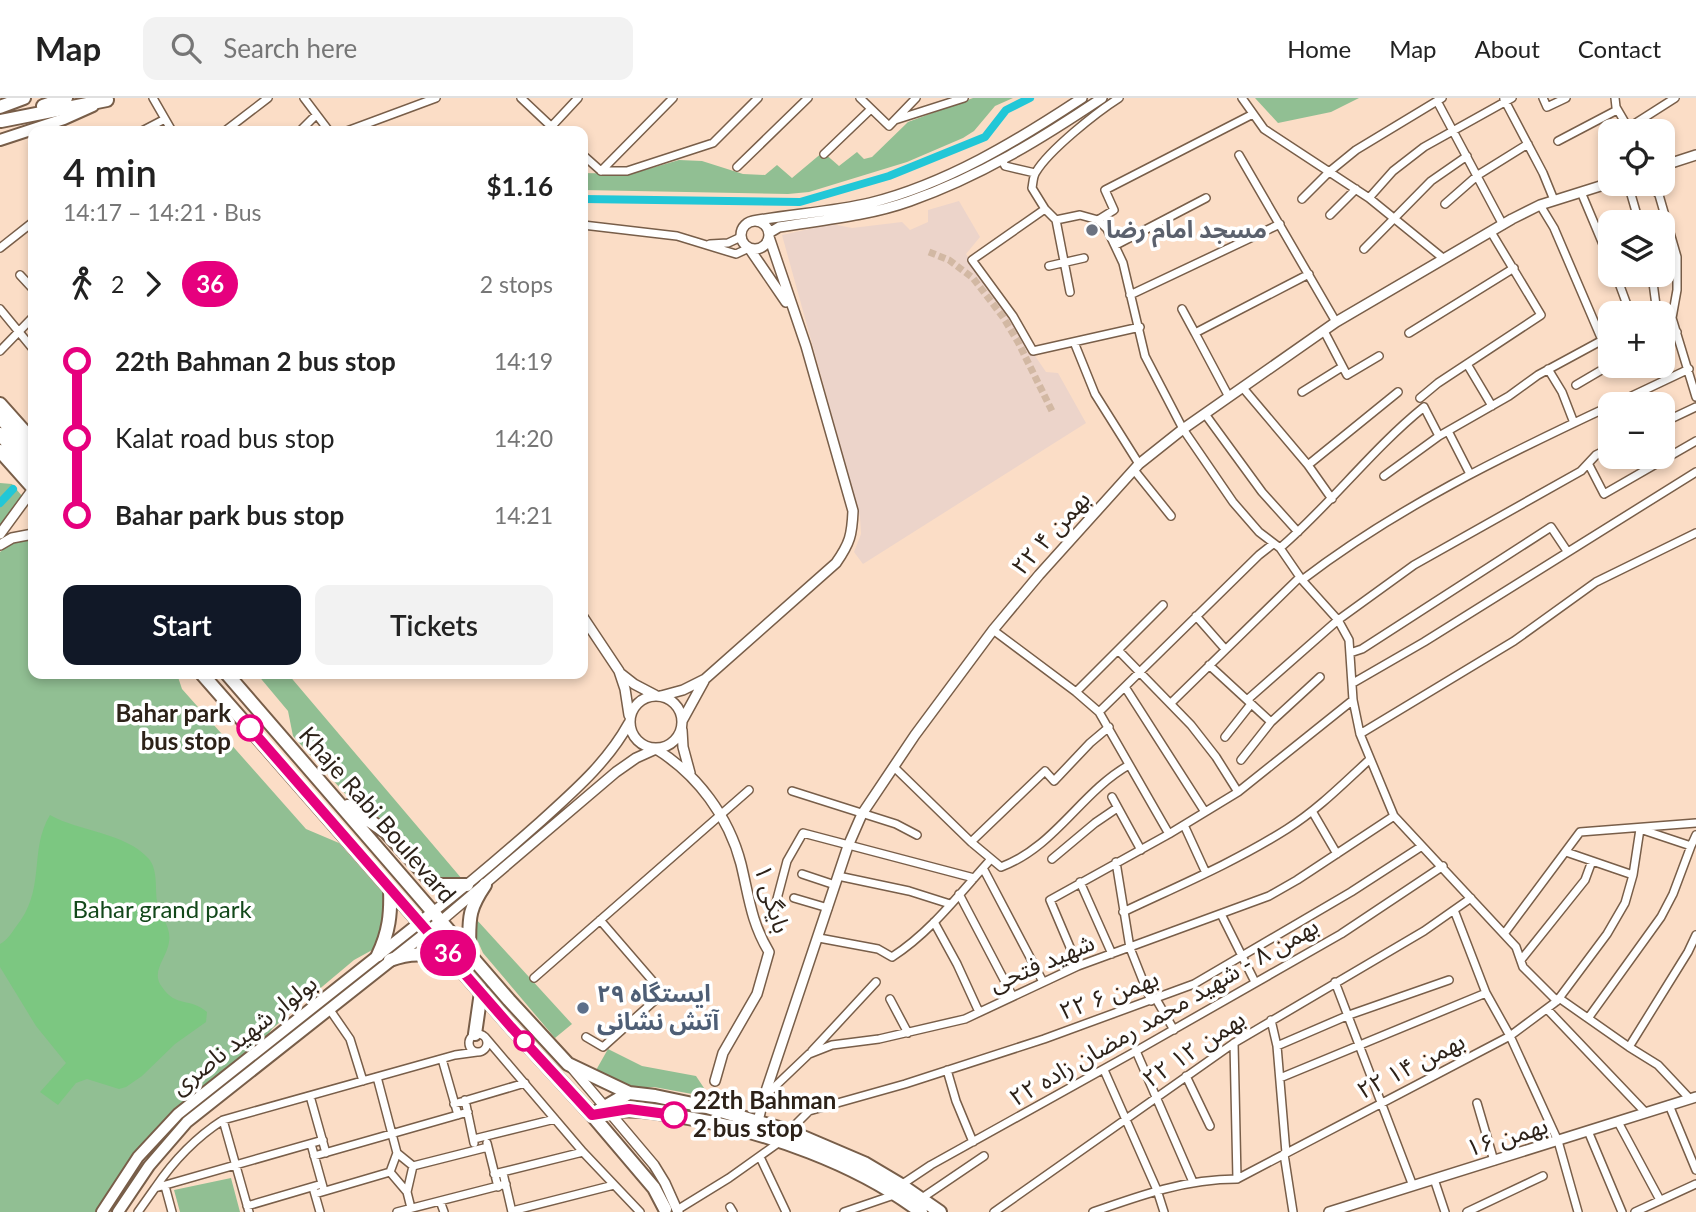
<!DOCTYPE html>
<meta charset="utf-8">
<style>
:root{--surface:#fff;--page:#f2f2f2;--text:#222;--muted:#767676;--line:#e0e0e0;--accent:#111827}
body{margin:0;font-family:Lato,"Noto Sans Arabic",sans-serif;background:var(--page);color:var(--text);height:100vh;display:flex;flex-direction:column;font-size:26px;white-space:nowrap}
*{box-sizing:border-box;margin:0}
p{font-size:23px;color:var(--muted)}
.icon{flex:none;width:38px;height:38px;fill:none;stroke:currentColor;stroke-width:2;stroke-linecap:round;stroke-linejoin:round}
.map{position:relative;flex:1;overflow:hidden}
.details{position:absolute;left:28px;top:28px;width:560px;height:553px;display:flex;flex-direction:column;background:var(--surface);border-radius:14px;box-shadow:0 4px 10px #0003}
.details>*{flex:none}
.badge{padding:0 14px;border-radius:23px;font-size:24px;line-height:46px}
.buttons{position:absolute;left:1598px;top:21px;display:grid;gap:14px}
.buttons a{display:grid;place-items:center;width:77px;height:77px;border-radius:14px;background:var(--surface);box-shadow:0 4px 10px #0003;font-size:35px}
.map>.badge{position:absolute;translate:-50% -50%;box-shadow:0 0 0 4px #fff}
.legs{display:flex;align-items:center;gap:10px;height:77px;padding:0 35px;font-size:23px}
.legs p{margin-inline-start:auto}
.overview{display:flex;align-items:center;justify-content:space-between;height:119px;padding:0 35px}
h1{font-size:38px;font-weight:600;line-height:52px}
.cta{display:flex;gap:14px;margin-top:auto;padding:14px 35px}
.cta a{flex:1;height:80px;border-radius:14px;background:var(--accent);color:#fff;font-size:28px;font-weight:600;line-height:80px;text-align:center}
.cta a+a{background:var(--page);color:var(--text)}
ul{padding:0 35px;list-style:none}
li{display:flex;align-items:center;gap:24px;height:77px;font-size:26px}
li i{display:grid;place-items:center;width:10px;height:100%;margin:0 9px;background:currentColor}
li i::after{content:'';width:18px;height:18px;margin:-9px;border:5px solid;border-radius:50%;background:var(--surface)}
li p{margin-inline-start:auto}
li:first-child i{background:linear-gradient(#0000 50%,currentColor 0)}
li:last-child i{background:linear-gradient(currentColor 50%,#0000 0)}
header{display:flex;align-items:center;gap:42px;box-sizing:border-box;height:98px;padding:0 35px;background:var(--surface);border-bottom:2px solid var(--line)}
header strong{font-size:33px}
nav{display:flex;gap:38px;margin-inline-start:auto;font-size:24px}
.search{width:490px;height:63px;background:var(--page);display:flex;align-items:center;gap:18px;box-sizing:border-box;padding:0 24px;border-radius:14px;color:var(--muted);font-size:26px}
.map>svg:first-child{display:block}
.commercial{fill:#ecd4ca}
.green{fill:#91bf93}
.forest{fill:#7cc781}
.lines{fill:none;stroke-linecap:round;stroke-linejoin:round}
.canal{stroke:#22c7d7;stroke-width:8}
.minor-tunnel{stroke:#d2b8a3;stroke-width:7;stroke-dasharray:7 3.5;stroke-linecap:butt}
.minor-casing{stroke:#785e49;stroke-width:10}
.tertiary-casing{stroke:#785e49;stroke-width:12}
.secondary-casing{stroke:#785e49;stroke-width:14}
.primary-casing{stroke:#785e49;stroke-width:16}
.trunk-casing{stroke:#785e49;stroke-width:16}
.minor{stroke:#fff;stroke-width:7}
.tertiary{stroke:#fff;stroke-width:9}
.secondary{stroke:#fff;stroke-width:10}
.primary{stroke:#fff;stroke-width:12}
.trunk{stroke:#fff;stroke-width:12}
.line-1-casing{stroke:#fff;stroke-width:16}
.line-1{stroke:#e6007e;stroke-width:10}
.worship-dot{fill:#6b7280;stroke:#fff;stroke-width:2.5}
.stop-1-dot{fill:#fff;stroke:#e6007e;stroke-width:3.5}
.service-dot{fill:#5c6f8a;stroke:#fff;stroke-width:2.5}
.labels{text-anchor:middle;stroke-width:7;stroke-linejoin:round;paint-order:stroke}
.worship-label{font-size:24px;font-weight:bold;fill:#5b616d;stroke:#fff;text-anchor:start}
.street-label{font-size:24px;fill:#2d2219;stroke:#fff}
.stop-label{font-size:24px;font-weight:bold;fill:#2d2219;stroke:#fff;text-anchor:end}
.park-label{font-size:24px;fill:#13481b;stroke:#fff}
.service-label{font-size:24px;font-weight:bold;fill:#4e5e75;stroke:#fff;text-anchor:start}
</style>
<header>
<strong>Map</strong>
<div class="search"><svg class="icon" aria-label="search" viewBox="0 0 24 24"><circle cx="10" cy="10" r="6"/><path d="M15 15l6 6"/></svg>Search here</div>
<nav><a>Home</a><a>Map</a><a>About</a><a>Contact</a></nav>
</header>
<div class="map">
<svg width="1696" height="1114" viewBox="0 0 1696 1114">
<rect width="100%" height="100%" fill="#fbddc6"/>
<path class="commercial" d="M959,103l21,36 -14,17 80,118 12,1 28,50 -223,141 -9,-12 7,-18 -1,-17 -78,-282 50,-11 20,4 50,-6 8,8 18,-8v-12z"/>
<path class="green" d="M973,0h40l-18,8 -21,25 -11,7 -56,24 -98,30 -21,2 -205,-4v-17l48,1 48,-14 23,1 41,13 22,1 12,-10 15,13 31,-26 16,14 18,-14 7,7 8,-2 36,-35z
M1255,0h104l-28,14 -53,11z
M0,385l12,1 10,12 2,8 -24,32z
M33,438v138h144l5,15 124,140 33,14 45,51 5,11 -5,30 -10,14 -20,11 -81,68 -9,11 -89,71 -77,102h-98v-660l16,-12z
M257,576h31l174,205 -25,1 -65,-70 -9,-7 -13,-4 -57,-63 -5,-25z
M476,821l96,105 -17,14 -72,-85 -8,-18z
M608,951l34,17 54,10 10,15 -1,3 -2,2 -49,-9 -25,2 -34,-17z
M231,1080l9,34h-60l-6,-22z"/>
<path class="forest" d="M50,717c30,17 75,17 99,44 9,11 6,29 8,42 2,14 15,26 12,41 -2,16 -19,30 -7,45 14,21 28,10 45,25l-1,10 -31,22 -33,32 -16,11 -7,2 -32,-10 -11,4 -18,22 -18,-13 26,-29 -30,-37 -36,-59v-23c7,-4 11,-10 15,-16 32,-38 13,-77 35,-113z"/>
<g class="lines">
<path class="canal" d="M583,101l217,3 89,-26 96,-39 21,-27 24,-12
M0,405l13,-14"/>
<path class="minor-tunnel" d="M929,154l20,8 24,18 30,39 15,25 34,69"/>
<g class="minor-casing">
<path id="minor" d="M153,0l19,33
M304,0l25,33
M521,0l35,33
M860,0l29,28 27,-28
M1119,0c-22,14 -70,52 -83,74 -3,4 -3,11 -4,16l13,21 11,11 24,-5 18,5 9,9 16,34 22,93 38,73 50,73 26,30 21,16 22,32 36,40 11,20 4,60 7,34 34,82 122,131 7,20 34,34
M1242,0l22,31 105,69 75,61
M1543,0l4,9 19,-9
M1615,0l1,9 14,24
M1504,1l39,74 11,27
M1437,3l66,124
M895,22l69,-22
M551,29l27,-29
M1628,30l47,-30
M142,33l23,-12
M225,33l43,-33
M300,33l16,-16
M347,33l89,-33
M1558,43l59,-31
M824,56l47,-45
M583,57l18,16
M1239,57l97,167
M1002,62l3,6 30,7
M737,69l71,-69
M601,73h26l86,-28 45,-45
M601,73l72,-73
M1628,86l11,38
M1650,86l9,11 18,62v33l-5,28 24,79
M1581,94l29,69
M1369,100l24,-27 31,-24 88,-49
M1302,101l27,-27 27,-22 86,-52
M1445,106l33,-29 50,-31
M1540,107l14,23 48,112
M1045,111l-73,51 41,56 20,35 107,-24
M1330,117l26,-26
M1056,122l14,72
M1098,122l16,-10 -9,-20 148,-76
M583,127l94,11 59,18 13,-6
M710,146l18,-1 13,-6
M1116,147l90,-47
M0,150l33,-26
M1364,151l67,-68 36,-25
M1049,168l35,-8
M20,177l13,14
M1616,177l14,38
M1652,177l5,38
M1130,197l150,-71
M0,211l33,40
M1182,211l13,24
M1324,233l23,44 32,-19
M1409,235l105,-65
M1662,241l15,-7
M1074,244l21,52 44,70
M0,253l33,-34
M1467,266l25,42
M1548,271l14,23 12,31
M1576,287l34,-20
M1243,290l65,77 24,34
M1302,294l40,-25
M1229,299l-34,-64 114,-59
M1420,300l18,-15 103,-68 -50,-83
M1615,306l74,-35
M1205,316l57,78 36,40
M1662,325l34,-16
M1448,333l22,43
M1308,367l90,-73
M1589,367l15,29 92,-53
M1134,372l37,46
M1384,378l55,-40 70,-40 29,-21 72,-39
M1280,450c51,-44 92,-99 144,-141l15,29
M1302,482c94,-72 201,-124 308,-174
M1196,518l29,33
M993,532l83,62 23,20 70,122
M1118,552l73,75 25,32 22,35
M1350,555l12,-4 189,-122 16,24
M1209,567l62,57
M1353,585l71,-41 272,-170
M1125,589l80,125
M1076,594l87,-87
M1247,602l91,-80 76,-55 167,-94 15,-16 14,-7
M1171,605l129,-126
M1099,614l160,-157 14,-11
M1360,636l154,-93 82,-59 100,-49
M1225,639l26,-33
M1241,662l30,-38 49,-45
M895,670l76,74 30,25c54,-20 80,-75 128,-102
M792,693l104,33 21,11
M1112,699l29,53
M1312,713l25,43
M1184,727l22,48
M971,744l74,-71 9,10 36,-38 19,-16
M1566,754l67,23
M1052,761l43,-36 22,-15
M1116,764l14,86 21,53
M983,770l60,114
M802,776l33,11
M838,778l71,15 41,13
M1080,784l32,72
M959,796l53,101
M794,800l34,10
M1454,812l32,83 24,43 48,105 20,71
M1123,814c55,-26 112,-50 164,-83 30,-19 56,-45 82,-69
M773,816l14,-53 16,-28 171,45
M1221,816l34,68
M934,824l23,42 22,48
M1504,836l76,-102 116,-9
M819,840l59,11 14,8c39,-25 68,-64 99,-98
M1521,862l64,-80 7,-19
M1078,868l-28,-66 119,-66 69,-42 115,-92
M534,880l215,-188
M1335,884l78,204
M1559,900l70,49 29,18 32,34
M890,901l18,34
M1156,901l18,31
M1547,911l99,104
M330,912l20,29 13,42
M1589,919l72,-100 12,-23 18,-48
M1271,922l6,26 9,107
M469 945a9 9 0 1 1 18 0a9 9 0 1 1-18 0Z
M485,939l98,115 57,60
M586,939l17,10 60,-54 -63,-73
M1234,945l3,136
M1277,948l72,-31 100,-35
M1629,949l59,-95 8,-17
M812,953l64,-69
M1136,953l57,131
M442,961l16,56
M947,972l9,31 17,41
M1104,972l53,120 7,22
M1186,978l24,50
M377,979l20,76 -7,19 17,20
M1280,980l206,-85
M310,998l16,57
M765,998l44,-42 23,-9 47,-6 86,-20 113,-53 191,-70 28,-16 97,-64
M465,1002l9,43
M1477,1005l17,58
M454,1006l71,-21
M1669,1007l27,65
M223,1022l26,92
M1618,1024l42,78
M789,1033l20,-20 96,-27 139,-45 150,-55 157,-92 71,-46
M1588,1033l34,81
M474,1041l81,-20
M487,1045l11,44
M311,1046l12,43
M397,1055l16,13 -6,26 4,16
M1284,1056l9,58
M314,1058l154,-44
M760,1059l26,55
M413,1068l75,-19
M503,1075l9,39
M494,1076l89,-22
M1434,1081l11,33
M901,1087l30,-20 205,-114 205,-117 102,-68
M165,1088l7,26
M155,1090c19,-28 40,-50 68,-68l232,-65 22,-3
M314,1093l6,21
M315,1096l75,-22
M922,1100l62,-42
M440,1103l4,11
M247,1108l75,-22
M730,1109l3,5
M677,1112l52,-32 52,-37
M512,1113l102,-26
M138,1114l17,-24 168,-48
M397,1114l109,-28
M844,1114l50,-17
M994,1114l240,-169 190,-112 47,-33
M1093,1114c48,-17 93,-33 144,-33l273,-143 47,-35 50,-67 18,-31 8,-28 7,-46 51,17 5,-11
M1467,1114l76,-36
M1635,1114l61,-28"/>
</g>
<g class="tertiary-casing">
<path id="tertiary" d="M1662,68l34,-11
M753,123c38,-7 79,-9 117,-18 76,-19 147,-62 212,-105
M741 137a14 14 0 1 1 28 0a14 14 0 1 1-28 0Z
M769,135l10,-6c44,-7 89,-11 131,-26 69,-24 131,-62 192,-103
M749,150l37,54
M0,436l33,-45
M0,447l12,-7 21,-4
M583,519l36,54 6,18 4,26
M620,575l14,11 21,11
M630 624a26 26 0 1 1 52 0a26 26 0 1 1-52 0Z
M661,598l22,-6 22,-11 131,-116c14,-20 16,-28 17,-52l-47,-165 -37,-109
M682,623l22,-40
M682,632l1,17 7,26
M433,814c37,-29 72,-59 107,-90 34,-31 67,-59 89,-99
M441,823l175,-149 20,-14 20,-9c41,25 73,68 85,115 8,33 10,58 28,88l-12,42 -34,59 -8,28
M572,970l82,97 11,18 13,29
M758,1023l6,-24 84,-251 14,-32 53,-79 78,-105 46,-55 100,-111 44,-35 153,-107 176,-103 28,-14 70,-22
M1329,1114l367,-115"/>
</g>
<g class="secondary-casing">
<path id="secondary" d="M0,42l64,-21 29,-13
M102,1114l36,-55 40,-43 255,-202
M118,1114l31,-46 38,-44 254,-201"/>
</g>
<g class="primary-casing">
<path id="primary" d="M0,306l33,37
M0,319l33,38
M0,336l33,38
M0,353l33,37
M202,576l309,353 81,88 62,73 11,21
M227,576l282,326 59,64 61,29 26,3 52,11 82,24 75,32 37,22 39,27
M348,708l38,26 42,46 10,7h29
M469,855c1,-33 -3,-40 16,-68
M378,857c11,-23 13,-41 12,-66
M390,862c26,-10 41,-5 66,2
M475,936l6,-42
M598,1013l31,-18
M592,1017c34,-9 63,-3 96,3 79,14 168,45 233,94"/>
</g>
<g class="trunk-casing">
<path id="trunk" d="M43,8l23,-8
M0,9l24,-9
M1,23l106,-21"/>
</g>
<use href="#minor" class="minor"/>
<use href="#tertiary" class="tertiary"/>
<use href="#secondary" class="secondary"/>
<use href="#primary" class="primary"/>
<use href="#trunk" class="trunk"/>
</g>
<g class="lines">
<g class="line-1-casing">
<path id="line-1" d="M250,630l261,299 81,88 37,-6 45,6"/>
</g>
<use href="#line-1" class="line-1"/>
</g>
<circle class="worship-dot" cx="1092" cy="132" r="7"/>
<g class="stop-1-dot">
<circle cx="250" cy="630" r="12"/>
<circle cx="524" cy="943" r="9"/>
<circle cx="674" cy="1017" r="12"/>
</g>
<circle class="service-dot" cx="583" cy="910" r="7"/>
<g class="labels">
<g class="worship-label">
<text x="1106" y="140">مسجد امام رضا</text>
</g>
<g class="street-label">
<text transform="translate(1051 435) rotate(-48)" y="8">۲۲ بهمن ۴</text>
<text transform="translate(377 717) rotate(49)" y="8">Khaje Rabi Boulevard</text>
<text transform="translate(772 801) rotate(73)" y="8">بایگی ۱</text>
<text transform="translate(1042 865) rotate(-23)" y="8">شهید فتحی</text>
<text transform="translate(1109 897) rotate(-20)" y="8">۲۲ بهمن ۶</text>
<text transform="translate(1164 914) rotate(-30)" y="8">۲۲ بهمن ۸ - شهید محمد رمضان زاده</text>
<text transform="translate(244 937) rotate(-38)" y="8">بولوار شهید ناصری</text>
<text transform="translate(1194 951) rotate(-34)" y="8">۲۲ بهمن ۱۲</text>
<text transform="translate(1411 968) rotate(-27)" y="8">۲۲ بهمن ۱۴</text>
<text transform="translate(1507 1039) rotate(-17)" y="8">بهمن ۱۶</text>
</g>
<g class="stop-label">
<text x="231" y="624">Bahar park<tspan x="231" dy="28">bus stop</tspan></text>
<text x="693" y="1011" text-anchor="start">22th Bahman<tspan x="693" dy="28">2 bus stop</tspan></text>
</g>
<g class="park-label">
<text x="162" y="820">Bahar grand park</text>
</g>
<g class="service-label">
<text x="597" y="904">ایستگاه ۲۹<tspan x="597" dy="28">آتش نشانی</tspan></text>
</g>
</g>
</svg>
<div class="buttons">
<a><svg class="icon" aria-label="locate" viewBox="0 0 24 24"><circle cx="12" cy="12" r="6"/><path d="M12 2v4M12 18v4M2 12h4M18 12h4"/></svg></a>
<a><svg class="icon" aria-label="layers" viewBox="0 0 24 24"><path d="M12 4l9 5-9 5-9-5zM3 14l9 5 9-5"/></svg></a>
<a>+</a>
<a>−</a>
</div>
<b class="badge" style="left:448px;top:855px;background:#e6007e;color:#fff">36</b>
<section class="details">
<div class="overview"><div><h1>4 min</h1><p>14:17 – 14:21 · Bus</p></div><b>$1.16</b></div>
<div class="legs"><svg class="icon" aria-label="walk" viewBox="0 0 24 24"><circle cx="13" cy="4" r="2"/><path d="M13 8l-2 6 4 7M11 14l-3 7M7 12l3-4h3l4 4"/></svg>2<svg class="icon" aria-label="forward" viewBox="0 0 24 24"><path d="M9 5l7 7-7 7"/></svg><b class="badge" style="background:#e6007e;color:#fff">36</b><p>2 stops</p></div>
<ul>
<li><i style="color:#e6007e"></i><b>22th Bahman 2 bus stop</b><p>14:19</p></li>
<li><i style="color:#e6007e"></i><span>Kalat road bus stop</span><p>14:20</p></li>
<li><i style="color:#e6007e"></i><b>Bahar park bus stop</b><p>14:21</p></li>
</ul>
<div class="cta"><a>Start</a><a>Tickets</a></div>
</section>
</div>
